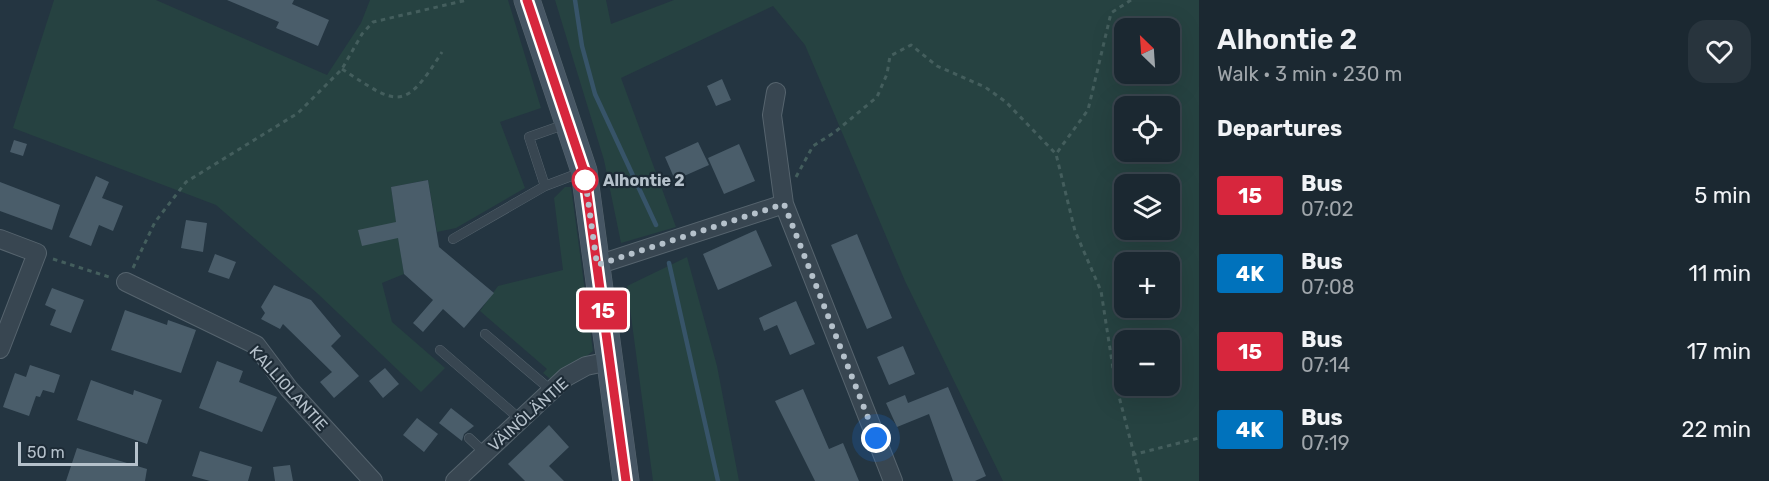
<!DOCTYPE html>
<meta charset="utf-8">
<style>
:root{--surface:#1b2831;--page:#28343d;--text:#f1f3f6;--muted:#a0a6ab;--line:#39444d}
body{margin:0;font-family:Rubik,sans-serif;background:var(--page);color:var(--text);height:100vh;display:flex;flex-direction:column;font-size:22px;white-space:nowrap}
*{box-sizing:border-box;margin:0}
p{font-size:20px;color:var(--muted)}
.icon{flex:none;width:33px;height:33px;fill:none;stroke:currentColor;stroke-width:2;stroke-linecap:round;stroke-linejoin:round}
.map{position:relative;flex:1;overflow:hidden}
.panel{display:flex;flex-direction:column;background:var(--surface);width:570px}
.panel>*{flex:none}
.badge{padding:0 12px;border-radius:4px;font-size:21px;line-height:39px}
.needle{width:39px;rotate:335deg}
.controls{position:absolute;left:1114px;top:18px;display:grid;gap:12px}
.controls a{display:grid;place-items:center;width:66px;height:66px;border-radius:12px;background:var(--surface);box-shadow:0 6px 24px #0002,0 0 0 2px var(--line);font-size:30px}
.scale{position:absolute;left:18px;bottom:15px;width:120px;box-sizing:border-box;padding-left:6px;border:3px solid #b5c1cb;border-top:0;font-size:16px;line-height:21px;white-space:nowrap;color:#b5c1cb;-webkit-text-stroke:4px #1d2b36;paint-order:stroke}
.you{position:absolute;width:30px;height:30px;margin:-15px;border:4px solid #fff;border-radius:50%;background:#1a73e8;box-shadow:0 0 0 9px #1a73e833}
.map>.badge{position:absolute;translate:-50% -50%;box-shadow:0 0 0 3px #fff}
h2{padding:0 18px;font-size:22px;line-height:54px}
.round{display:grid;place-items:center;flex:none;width:63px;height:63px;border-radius:18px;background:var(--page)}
.head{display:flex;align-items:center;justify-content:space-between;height:102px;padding:0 18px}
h1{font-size:28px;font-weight:600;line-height:45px}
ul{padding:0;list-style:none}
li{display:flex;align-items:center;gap:18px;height:78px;padding:0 18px}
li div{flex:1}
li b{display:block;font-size:22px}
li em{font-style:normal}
li .badge{min-width:66px;font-weight:700;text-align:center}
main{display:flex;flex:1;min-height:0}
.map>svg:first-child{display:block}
.green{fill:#264241;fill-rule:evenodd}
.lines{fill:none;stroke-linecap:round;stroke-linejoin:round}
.stream{stroke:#375469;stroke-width:4.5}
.building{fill:#4a5d6a}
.lane-casing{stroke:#56646e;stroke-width:10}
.street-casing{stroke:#56646e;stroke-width:20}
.secondary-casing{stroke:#56646e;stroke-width:27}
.path{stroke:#445e5d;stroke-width:3;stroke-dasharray:4.5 4.5;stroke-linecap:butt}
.lane{stroke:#384651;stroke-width:9}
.street{stroke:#384651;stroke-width:18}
.secondary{stroke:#465664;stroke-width:26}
.line-casing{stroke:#fff;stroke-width:14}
.line{stroke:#d7263d;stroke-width:9}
.walk{stroke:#b5c1cb;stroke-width:6;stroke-dasharray:0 10.8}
.stop-dot{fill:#fff;stroke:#d7263d;stroke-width:3}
.labels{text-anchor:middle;stroke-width:4.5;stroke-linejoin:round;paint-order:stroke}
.stop-label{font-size:16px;font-weight:bold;fill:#b5c1cb;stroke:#1d2b36;text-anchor:start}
.street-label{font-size:16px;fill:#b5c1cb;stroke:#1d2b36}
</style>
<main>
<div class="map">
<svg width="1199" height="481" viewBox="0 0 1199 481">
<rect width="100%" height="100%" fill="#243541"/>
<path class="green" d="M54,0h102l171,75 34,-52 9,-23h138l33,108 -41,14 25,66 -69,40 -19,4 -9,-52 -37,7 13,87 -22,9 10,39 53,46 -24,24 -104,-99 -101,-88 -203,-77z
M555,0h51l5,24 63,-24h525v481h-196l-98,-200 -100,-236 -32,-39 -152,72 55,149 -55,16 -17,-83zM1125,28h45v46h-45zM1125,106h45v46h-45zM1125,184h45v46h-45zM1125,262h45v46h-45zM1125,340h45v46h-45z
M565,187h6l22,164 -39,31 -11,-9 4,-4 -67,-58 18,-25 65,-16 -9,-72z
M687,257l30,109 22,115h-86l-26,-195z"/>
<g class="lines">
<path class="stream" d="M575,0l7,46 13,48 61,131
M669,263l49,218"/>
</g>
<path class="building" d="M227,0h67l-2,4 37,16 -11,26 -42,-18 3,-6z
M722,79l9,21 -15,6 -9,-20z
M14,140l13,4 -4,12 -13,-4z
M698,142l11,23 -34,15 -10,-23z
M739,144l16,37 -31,13 -16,-36z
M96,176l13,6 -7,16 21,8 -10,25 -14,-6 -8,21 -22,-9z
M428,180l11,67 55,46 -30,35 -21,-19 -20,23 -10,-9 20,-23 -29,-26 -6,-36 -36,8 -4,-16 38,-8 -5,-35z
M0,182l60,23 -8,25 -52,-19z
M186,220l21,3 -4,29 -22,-4z
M756,230l16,36 -54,24 -15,-36z
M857,234l35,84 -25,11 -36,-84z
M215,254l21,8 -7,17 -21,-7z
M274,285l37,15 30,36 -10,10 28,30 -25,22 -14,-16 12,-10 -49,-48 -3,5 -19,-10 4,-6 -4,-6z
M52,288l32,12 -13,33 -21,-8 6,-15 -11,-5z
M796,301l19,43 -25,11 -13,-30 -13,6 -5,-13z
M125,310l42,15 1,-5 28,10 -15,43 -70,-23z
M903,346l12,28 -26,11 -12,-28z
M217,361l26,10 -4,11 38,15 -15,35 -63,-24z
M30,365l30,10 -6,18 -11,-3 -3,7 -4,-1 -7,20 -26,-9 12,-34 11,4z
M385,368l14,16 -16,14 -14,-17z
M91,380l42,15 1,-5 28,10 -15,44 -70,-24z
M948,387l38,89 -11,5h-22l-24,-67 -32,13 -11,-24 19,-8 3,8z
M803,389l26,60 14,-6 16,38h-44l-40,-80z
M451,408l23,18 -10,8 -2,7 -23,-18z
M417,418l21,16 -14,18 -21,-17z
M549,425l20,22 -20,19 15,15h-39l-17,-17z
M77,448l70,21 -2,12h-79z
M200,451l52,16 -4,14h-38l-18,-5z
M290,465l3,16h-18l-2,-14z"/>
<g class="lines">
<g class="lane-casing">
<path id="lane" d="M545,186l-16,-49 37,-13
M453,239l92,-53 37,-14
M485,334l67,57
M440,350l81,70
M469,438l16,15"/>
</g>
<g class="street-casing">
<path id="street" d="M776,92l-4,23 12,89
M0,239l37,14 -37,96
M597,265l187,-61 109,277
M126,282l130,63 33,44 84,92
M455,481l111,-104 20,-11 24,-5"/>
</g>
<g class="secondary-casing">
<path id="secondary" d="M527,0l57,171 42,310"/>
</g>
<path class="path" d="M1131,0l-20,13 -23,97 -32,44 19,77 26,60 14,90 26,100
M342,69c55,36 62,44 100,-17
M796,177l17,-31 22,-14 42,-35 10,-23 3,-18 21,-11 26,21 48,21 21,15 50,52
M53,259l59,19
M133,268l22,-46 31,-40 112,-69 44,-44 20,-35 11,-12 94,-22
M1132,455l67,-17"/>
<use href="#lane" class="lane"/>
<use href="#street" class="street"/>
<use href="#secondary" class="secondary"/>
</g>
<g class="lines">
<g class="line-casing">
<path id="line" d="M527,0l57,171 42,310"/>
</g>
<use href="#line" class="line"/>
<path class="walk" d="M585,180l-1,-9 13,94 187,-61 92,234"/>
</g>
<circle class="stop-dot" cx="585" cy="180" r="12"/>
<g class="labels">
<g class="stop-label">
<text x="603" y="186">Alhontie 2</text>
</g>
<g class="street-label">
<text transform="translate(289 388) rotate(48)" y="6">KALLIOLANTIE</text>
<text transform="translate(528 414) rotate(-42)" y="6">VÄINÖLÄNTIE</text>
</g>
</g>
</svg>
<div class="controls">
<a><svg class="needle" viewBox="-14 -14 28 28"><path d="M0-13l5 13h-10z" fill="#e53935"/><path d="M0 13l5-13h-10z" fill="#a0a6ab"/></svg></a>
<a><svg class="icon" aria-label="locate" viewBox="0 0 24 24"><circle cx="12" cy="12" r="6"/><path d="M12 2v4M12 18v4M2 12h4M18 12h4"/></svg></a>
<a><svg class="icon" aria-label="layers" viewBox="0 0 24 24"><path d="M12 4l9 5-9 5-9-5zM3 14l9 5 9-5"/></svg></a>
<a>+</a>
<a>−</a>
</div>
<div class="scale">50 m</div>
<div class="you" style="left:876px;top:438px"></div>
<b class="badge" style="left:603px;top:310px;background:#d7263d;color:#fff">15</b>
</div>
<section class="panel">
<div class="head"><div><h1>Alhontie 2</h1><p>Walk · 3 min · 230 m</p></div><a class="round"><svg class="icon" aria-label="heart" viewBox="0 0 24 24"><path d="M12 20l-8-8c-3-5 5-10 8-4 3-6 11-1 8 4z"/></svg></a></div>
<h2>Departures</h2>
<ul>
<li><span class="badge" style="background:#d7263d;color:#fff">15</span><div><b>Bus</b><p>07:02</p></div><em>5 min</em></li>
<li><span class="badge" style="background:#0072bc;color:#fff">4K</span><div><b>Bus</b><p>07:08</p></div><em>11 min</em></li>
<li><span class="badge" style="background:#d7263d;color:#fff">15</span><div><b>Bus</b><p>07:14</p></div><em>17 min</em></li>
<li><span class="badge" style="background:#0072bc;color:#fff">4K</span><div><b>Bus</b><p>07:19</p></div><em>22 min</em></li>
</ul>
</section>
</main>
